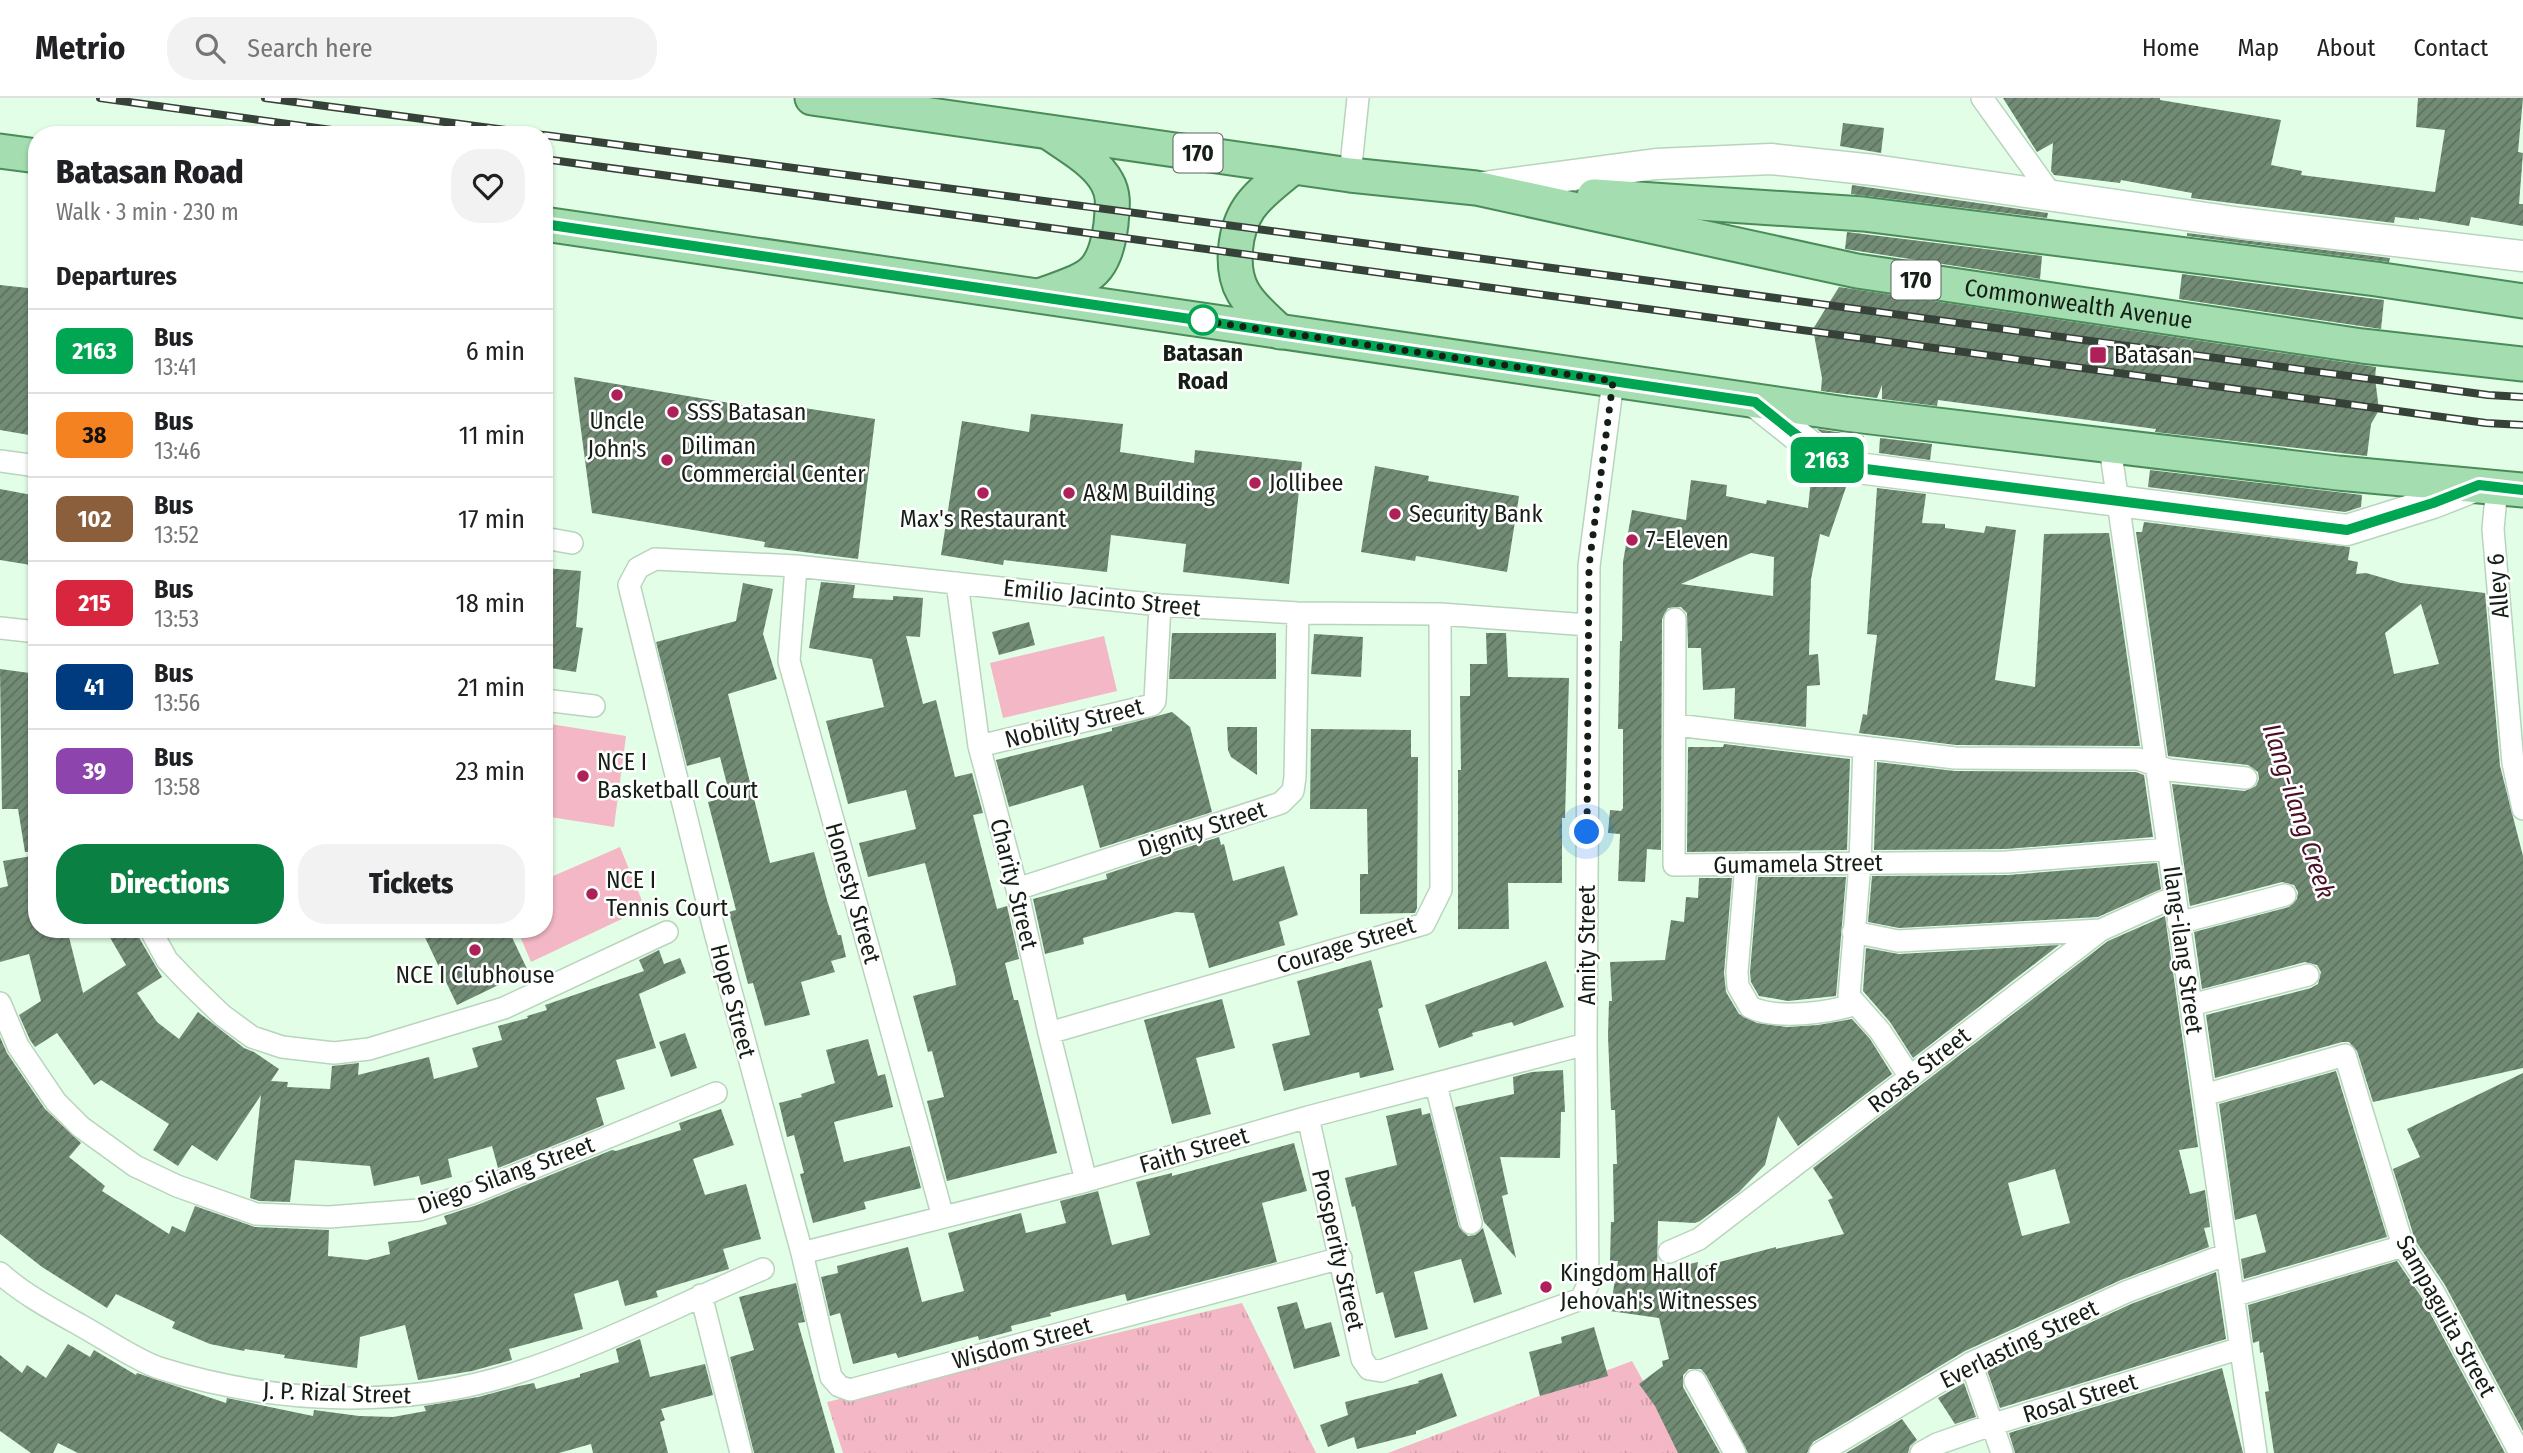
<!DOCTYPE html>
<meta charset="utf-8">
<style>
:root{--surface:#fff;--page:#f2f2f2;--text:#202124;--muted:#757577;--line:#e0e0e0;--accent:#0b8043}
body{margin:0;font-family:"Fira Sans Condensed",sans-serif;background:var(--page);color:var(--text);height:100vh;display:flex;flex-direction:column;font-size:26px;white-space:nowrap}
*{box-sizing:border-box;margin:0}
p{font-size:23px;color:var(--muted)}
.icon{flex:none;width:38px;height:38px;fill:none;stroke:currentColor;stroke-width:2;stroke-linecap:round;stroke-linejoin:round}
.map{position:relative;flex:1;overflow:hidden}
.details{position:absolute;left:28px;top:28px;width:525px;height:812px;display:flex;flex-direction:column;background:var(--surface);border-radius:28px;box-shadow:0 2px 5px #0004}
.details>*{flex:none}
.badge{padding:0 14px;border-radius:10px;font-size:24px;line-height:46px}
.you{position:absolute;width:35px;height:35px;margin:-18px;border:5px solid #fff;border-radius:50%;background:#1a73e8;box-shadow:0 0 0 10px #1a73e833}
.map>.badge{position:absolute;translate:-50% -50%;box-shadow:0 0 0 4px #fff}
h2{padding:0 28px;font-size:26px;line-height:63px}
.round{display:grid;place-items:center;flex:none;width:74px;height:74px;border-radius:28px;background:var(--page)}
.summary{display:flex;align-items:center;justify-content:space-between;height:119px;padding:0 28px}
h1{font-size:33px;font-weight:800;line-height:52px}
.primary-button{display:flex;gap:14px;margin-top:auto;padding:14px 28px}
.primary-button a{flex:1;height:80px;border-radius:28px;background:var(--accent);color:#fff;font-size:28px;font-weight:800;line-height:80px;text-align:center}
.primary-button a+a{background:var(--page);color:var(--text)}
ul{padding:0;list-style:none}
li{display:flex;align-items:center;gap:21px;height:84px;padding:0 28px;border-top:2px solid var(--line)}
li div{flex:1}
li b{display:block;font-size:26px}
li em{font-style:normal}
li .badge{min-width:77px;font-weight:700;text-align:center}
header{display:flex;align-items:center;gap:42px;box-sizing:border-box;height:98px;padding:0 35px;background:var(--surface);border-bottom:2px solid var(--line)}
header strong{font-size:33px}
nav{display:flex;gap:38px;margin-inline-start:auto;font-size:24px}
.search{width:490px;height:63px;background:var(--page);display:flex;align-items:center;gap:18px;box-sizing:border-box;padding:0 24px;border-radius:28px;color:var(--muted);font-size:26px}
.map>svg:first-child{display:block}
.grass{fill:url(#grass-tufts)}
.park{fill:#f3b7c5}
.building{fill:url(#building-hatch);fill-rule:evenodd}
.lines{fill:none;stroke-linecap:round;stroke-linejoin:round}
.street-casing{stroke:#b9d4bc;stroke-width:24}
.secondary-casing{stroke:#b9d4bc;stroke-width:33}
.primary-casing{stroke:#4a8c58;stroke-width:37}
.street{stroke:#fff;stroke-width:21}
.secondary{stroke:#fff;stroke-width:30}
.primary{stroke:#a3ddb0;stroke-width:33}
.rail-casing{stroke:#364237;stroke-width:8}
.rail{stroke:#fff;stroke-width:5;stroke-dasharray:16;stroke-linecap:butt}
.line-casing{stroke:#fff;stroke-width:16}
.line{stroke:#00a651;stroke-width:10}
.walk{stroke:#151f16;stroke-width:7;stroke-dasharray:0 12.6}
.stop-dot{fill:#fff;stroke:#00a651;stroke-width:3.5}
.poi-dot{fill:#ae2058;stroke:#fff;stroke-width:2.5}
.labels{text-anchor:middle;stroke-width:5;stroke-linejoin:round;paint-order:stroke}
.shield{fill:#fff;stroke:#5b625c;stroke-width:2}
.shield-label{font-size:23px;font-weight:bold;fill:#151f16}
.street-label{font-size:24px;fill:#151f16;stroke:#fff}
.stop-label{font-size:24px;font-weight:bold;fill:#151f16;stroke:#fff}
.poi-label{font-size:24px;fill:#151f16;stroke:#fff;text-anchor:start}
.water-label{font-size:26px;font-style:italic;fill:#4b0f25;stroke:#fff}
</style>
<header>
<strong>Metrio</strong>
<div class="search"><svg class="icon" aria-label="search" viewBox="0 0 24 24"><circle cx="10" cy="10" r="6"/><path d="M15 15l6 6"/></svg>Search here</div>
<nav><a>Home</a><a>Map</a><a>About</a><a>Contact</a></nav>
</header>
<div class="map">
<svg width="2523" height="1355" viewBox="0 0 2523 1355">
<defs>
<pattern id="grass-tufts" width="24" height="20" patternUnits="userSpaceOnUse" patternTransform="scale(1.75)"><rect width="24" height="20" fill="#f3b7c5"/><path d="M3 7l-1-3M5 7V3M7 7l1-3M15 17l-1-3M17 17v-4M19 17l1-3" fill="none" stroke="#cf9da8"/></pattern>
<pattern id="building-hatch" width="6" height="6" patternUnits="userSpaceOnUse" patternTransform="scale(1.75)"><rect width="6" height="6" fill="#718b75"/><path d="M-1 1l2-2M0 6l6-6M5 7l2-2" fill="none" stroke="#5c715f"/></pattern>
</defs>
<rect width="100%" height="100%" fill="#e2fee6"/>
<path class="grass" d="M1242,1205l74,150h-473l-16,-51z
M1632,1263l51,92h-295z"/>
<path class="park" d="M1104,538l13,55 -114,27 -13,-55z
M544,625l82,13 -12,91 -70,-11z
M620,749l25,61 -114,54 -14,-33h27v-49z"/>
<path class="building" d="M2003,0h157v2l121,20 -10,45 31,6 -1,4 134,17 10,-62 -29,-3 2,-29h105l-5,54 5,1 -4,51h4v22l-52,-9 -2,9 -50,-8v2l-24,-3 -1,6 -203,-25 1,-5 -71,-13 -1,3 -66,-8 -3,-4 2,-28 -16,9z
M1843,25l41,5 -3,25 -41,-7z
M1852,87l196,28 -1,5 -196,-24z
M1847,134l195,24 -2,23 -195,-30z
M2187,135l203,25 -1,4 -202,-26z
M2182,176l202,26 -3,29 -202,-30z
M0,187l37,4 -9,78 9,13 -2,56 -35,-6z
M1839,189l537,80 -1,11 4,32 -8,14 -4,32 -212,-24 1,-3 -218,-29 -1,6 -55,-7v-14l-5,13 -56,-7 1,-13 -9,-49z
M574,279l210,35 1,-7 90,14 -17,140 -94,-12 1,-5 -173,-29z
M1031,316l92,10 -3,28 74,11 1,-13 107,12 -13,122 -106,-12 3,-28 -75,-9 -4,37 -103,-12 -1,5 -62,-10 21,-134 67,11z
M1817,331l26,4 21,3 -5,15 -18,-3z
M1880,340l52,6 -2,16 -51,-7z
M1375,368l54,10 -1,5 91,15 -12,76 -91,-16 -1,5 -54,-9z
M1812,372l19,12 16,2 -18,53 -9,-3 -9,45 -2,76 9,-1 2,31 -13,1 -1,41 -72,-8 1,-31 -32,2 -2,-42h-13l-1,-35 -6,-6 -13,1 -6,11 -1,231 -14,-1 -2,33 -27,-1 2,-47 -12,-1 2,-23 11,1 2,-3v-79h-5l2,-88h2l1,-79 9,-52 54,10 5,-40 36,5 -1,11 40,8 1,-4 41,8zM1751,455l23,4 -1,39 -92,-12z
M2150,372l212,25 -1,12 -16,5 -197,-25z
M1877,390l49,6 -4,29 23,1v4l39,5 2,-7 30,4 -21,150 40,7 9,-153 65,-1 31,213 -184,-1 -97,-12 4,-19 4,1 10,-80 -10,-1z
M0,391l37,7v70l-37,-6z
M2144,424l206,25 -2,13 10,2 -2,12 10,-1 35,10 84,10 15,173 23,90v212l-150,34 -16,-51 -8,-9h-7l-127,36 -9,-63 105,-27 7,-4 3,-12 -4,-7 -12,-3 -103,27 -8,-57 95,-25 8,-8 1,-7 -4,-7 -12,-3 -92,24 -18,-122 73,7 11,-5 3,-7 -1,-7 -10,-7 -80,-9 -32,-224h6zM2421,506l18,60 -45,10 -9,-41z
M546,470l35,3 -5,56 7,1 -7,44 -32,-5v-24l5,-27 -5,-1z
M821,484l34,3 -2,13 40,2v-4l30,2 -3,39 -14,-1 17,68 13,-4 19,77 17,-4 11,40 -10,2 24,94 10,-3 12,53 -14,4 9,37h4l39,153 -110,28 -20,-80 17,-4 -12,-46 -4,1 -15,-56 43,-11 -1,-8 -30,-114 -57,14 -9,-34 57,-14 -10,-39 -58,14 -22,-83 58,-14 -12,-48 -63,-11z
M743,485l30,6 -10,45 14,45 -49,15 42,169 44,-11 13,48 11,35h3l5,22 -15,4 4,11 -34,10 9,33 -45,11 -12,-43 -5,1 -19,-72 7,-2 -28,-108 22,-6 -10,-39 -33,9 -31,-124 80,-21z
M1029,524l6,23 -36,10 -7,-23z
M1172,535h104v46h-107z
M1486,535h20l2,44 61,1 -4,140h-3v65h-54l1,46h-51v-159h3l-1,-74h10v-32h17z
M1314,536l49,3 -2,40 -50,-3z
M0,571l37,5v178h-12l-7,-43h-16z
M1172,614l18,15 22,85 -112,36 -17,-63 -74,22 -13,-47 116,-29v-3z
M1227,629h30v48l-26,-18 -3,-7z
M1311,631l100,1v27h7l-1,151 -2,5 -55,1v-40h8l-1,-65h-57z
M1724,646l126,15 -3,91 -160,2 1,-105h35z
M1877,664l78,9 181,1 8,3 9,62 -147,12 -132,1z
M1219,739l2,8 3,-1 9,37 51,-15 14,49 -19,7 6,23 -76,23 -15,-55 -18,-1 -93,26 1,6 -39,10 -12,-55 74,-20 -1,-5z
M37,757v74h30l16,64 43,-28 -21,-36h29l28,48 -25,16 20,29 22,17 19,-27 46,36 10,4 25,17 -8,12 17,1 -1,5 43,2 2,-23 27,-3 -1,12 71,-18 5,22 44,-12 -6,-19 30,-8 -4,-14 30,-8 -1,-2 20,-6 -2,-5 99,-34 -5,-11 20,-10 5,14 16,-6 6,15 -47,21 17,54 -40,12 9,29 -29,9 8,27 -106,43 -6,-22 -44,13 4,18 -31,8 -2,-9 -45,10 -4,-20 -75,-6 -5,42 -31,-1 -9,-3 11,-103 -44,66 -25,-16 -14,21 -25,-16 16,-26 -68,-44 -7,5 -37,-52 -22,14 -5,-7 -11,-25 22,-14 -12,-47 -29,8v-74l8,-2 -5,-25z
M2157,765l4,26 -63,28 -199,11 -31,-6 4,-46 136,-1z
M1758,779h88l-10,119 -48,5 -29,-5 -8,-14 -1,-10z
M1699,780h33l-8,95 2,19 13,22 18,9 30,4 31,-2 34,-6 18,20 22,35 -94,72 -20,-30 -13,49 -26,27 -39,29 -5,2 -37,-2 -1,51 41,-10 -1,6 79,-21v2l68,-15 -16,-34 5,-2 -20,-30 295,-227 57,-25 33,231 -19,3 11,44 15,-4 5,37 -6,1 5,19 -88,33 -156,71 -152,91 -6,11h-59l-42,-78 -5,-6h-12l-6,6v12l37,66h-42l-23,-47 -16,-22 24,-18 -1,-5 7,-2 -10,-41 -49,-7 8,-50h-8l1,-39h3l-1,-58h4l-2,-54h-4l-3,-74 1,-35h3l-2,-39 55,-2 6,-40 13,2 2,-25 12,1zM2055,1071l15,54 -48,13 -14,-53z
M421,831h87l20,42 -71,34z
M2059,847l-146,113 -23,-36 -27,-31 3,-43 33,6z
M1371,862l12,47 -5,2 16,61 -34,8 -1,-6 -75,19 -12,-47 38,-9 -13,-54z
M1546,863l18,46 -50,19 -2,-4 -40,11 1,3 -34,12 -14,-43z
M1222,901l13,49 -39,10 15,56 -39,10 -28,-104z
M685,935l12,35 -26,9 -12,-35z
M0,939l7,16 38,56 36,34 -12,14 36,29 -3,5 67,43 3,-8 13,6 10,-26 60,21 74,3 -1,26 39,4 23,-6 -2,-12 59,-18 -3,-8 33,-11 135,-55 4,1 65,-21 -2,-7 42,-14 13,36 -41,14 12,36 41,-11 15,55 -38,10 6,20 -73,22 2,6 -33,9 -7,-26 -44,14 9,35 -74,20 3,11 -40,11 -54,9 -13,-55 -45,12 -3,31 -73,-10 1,-3 -40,-6 -1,2 -34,-7 -38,-16 3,-6 -59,-28 -9,14 -65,-41 -42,-33z
M868,941l10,37 7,-2 8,33 -59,15 10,40 66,-16 11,42 -57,14 2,7 -53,14 -13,-49 4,-1 -10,-38 -7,2 -8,-34 23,-6 -1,-3 34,-11 -9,-33z
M1563,972l2,42h-4l-1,46 -60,-1 8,37 -6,2 14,62 -32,-36 -29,-115 59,-13 -1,-17 19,-5z
M2336,973l51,166 -143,42 -3,-20 25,-7 -10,-38 -21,6 -16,-116z
M2523,975v358l-78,-146 -30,-45 -22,-71 27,-12 -13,-28z
M1421,1010l1,7 8,-2 29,114 9,9 7,-1 8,-7 19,66 -28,9 -13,-44 -47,13 14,57 -33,9 -12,-46 -7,2 -21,-88 -3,1 -7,-29 52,-13 -11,-49z
M1294,1045l13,48 -45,12 15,59 -150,39 -2,-7 -75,19 1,3 -40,10 1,5 -33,9 -1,-4 -80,22 -2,-5 -43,11 -13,-51 -10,3 -9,-39 17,-4 -1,-7 71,-19 14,55 42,-11 -16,-58 73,-20 5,20 40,-10 -6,-22 38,-10 14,54 38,-10 -14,-53 36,-9v3z
M2397,1163l25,37 83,155h-231l-9,-61 4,-1 -6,-39 -3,1 -1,-12 -6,2 -5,-38z
M2216,1174l10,67 -226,69 -13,-38 144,-66z
M796,1185l9,39 -7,1 37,130h-81l-24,-96 24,-7 -15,-53z
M1297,1204l8,27 26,-7 9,34 -46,13 -17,-62z
M1594,1229l14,49 -68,20 -11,-44 33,-9 -1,-6z
M640,1241l10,38 55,-13 8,31 -52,14 4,11 -5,2 8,31h-75l-2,-9 -32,9h-481l-20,-10 -5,10h-22l-31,-22v-76l22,18 5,-8 19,13 22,-34 22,13 4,-7 42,25 1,-2 89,30 1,-5 86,18 1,-6 45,6 34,1 33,-6 -2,-5 54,-9 41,-11 15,-3 2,6 44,-12v-3l39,-12 -3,-13z
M2222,1270l21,85h-228l-6,-20z
M1442,1275l15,43 -41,15v3l-59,15 -3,-12 -26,10 -8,-22 28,-10 -3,-13 74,-19 -1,-2z
M1964,1285l12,34 -21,7 -17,-26z
M1902,1321l15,21 -7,6 -2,7h-62z"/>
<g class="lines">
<g class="street-casing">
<path id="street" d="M1982,0l69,96
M1350,77l8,-77
M2110,349l146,1006
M0,363l37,5
M2497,389l-4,42 20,234 10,46
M544,440l28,5
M796,468l-7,95 154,556
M957,485l22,163 38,143 32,144 37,148
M1675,521l-1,246 333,-3 161,-13
M0,530l37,4
M544,602l50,6
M1676,627l279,33 183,1 31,11 77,8
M979,648l173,-41 3,-4 5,-96
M1864,649l-4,116 -11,133 31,35 30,46
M1746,766l-9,108 1,14 12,21c26,13 78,6 106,-3
M1017,791l264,-86 12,-12 2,-14 3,-164
M2178,825l107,-28
M150,831l17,31 23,24 32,31 30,22 30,10 52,6 35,-4 135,-41 163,-76
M1853,834l45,9 203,-11
M0,905l18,43 38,56 25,25 54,39 42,20 79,28 73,3 90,-7 53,-17 244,-100
M2191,907l117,-30
M1049,935l375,-109 17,-34 -1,-276
M1436,987l35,138
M2204,997l141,-40 58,191 30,45 87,162
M1308,1019l54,242 7,10 12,2 200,-72 7,-14 -2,-241 3,-478 24,-185
M1669,1154l30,-13 402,-309 73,-33
M802,1155l284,-72 222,-64 278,-73
M1341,1160l-491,132 -11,-4 -8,-9 -29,-124 -89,-328 -84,-340 9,-17 17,-9 141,7 364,39 138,8 142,1 148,11
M0,1175c23,21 53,37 80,52 22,12 57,36 79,43 115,36 245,42 360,4 84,-27 163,-69 244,-103
M701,1197l40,158
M2233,1198l170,-50
M1971,1265l31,90
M1695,1283l40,72
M1820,1355l151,-90 155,-71 101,-38
M1921,1355l16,-9 57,-20 247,-76"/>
</g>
<g class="secondary-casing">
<path id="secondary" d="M1483,89l173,-23 115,-5 103,11 367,53 282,33
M1755,304l79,63 513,65 86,-27 46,-18"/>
</g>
<g class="primary-casing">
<g id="primary">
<path id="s1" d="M812,0l538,77 126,13 381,83 505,75 161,18"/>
<path d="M0,53l37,5"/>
<path d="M1594,98l269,18 513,65 147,22"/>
<path d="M544,126l1302,190 492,59 185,17"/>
<path d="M1042,197c46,-17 62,-18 69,-71 1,-15 4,-28 -4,-42 -11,-21 -38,-35 -57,-49"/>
<path d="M1280,234c-12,-12 -28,-24 -37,-40 -13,-23 -9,-62 6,-84 11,-16 29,-28 44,-41"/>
</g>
</g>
<use href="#street" class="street"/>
<use href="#secondary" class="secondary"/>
<use href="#primary" class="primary"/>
<g class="rail-casing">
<path id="rail" d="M100,0l268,37
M265,0l278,37
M544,37l1114,147 830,113 35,2
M544,61l1942,264 37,2"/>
</g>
<use href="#rail" class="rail"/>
</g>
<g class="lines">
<g class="line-casing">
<path id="line" d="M544,126l1211,178 79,63 24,3 489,62 86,-27 46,-18 44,5"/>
</g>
<use href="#line" class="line"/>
<path class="walk" d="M1203,222h-5l415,61 -24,185 -2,266"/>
</g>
<circle class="stop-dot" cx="1203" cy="222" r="14"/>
<g class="poi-dot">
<rect x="2089" y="248" width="18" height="18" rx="3.5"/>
<circle cx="617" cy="297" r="7"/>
<circle cx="673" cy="314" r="7"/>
<circle cx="667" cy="362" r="7"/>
<circle cx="1255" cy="385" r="7"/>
<circle cx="983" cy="395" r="7"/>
<circle cx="1069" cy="395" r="7"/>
<circle cx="1395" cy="416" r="7"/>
<circle cx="1632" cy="442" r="7"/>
<circle cx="583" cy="678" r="7"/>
<circle cx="592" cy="796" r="7"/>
<circle cx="475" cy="852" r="7"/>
<circle cx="1546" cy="1189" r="7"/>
</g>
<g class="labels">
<g class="shield">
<rect x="1173.5" y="35.5" width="49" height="39" rx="5"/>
<rect x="1891.5" y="162.5" width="49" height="39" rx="5"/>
</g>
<g class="shield-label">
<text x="1198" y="63">170</text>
<text x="1916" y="190">170</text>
</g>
<g class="street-label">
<text dy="8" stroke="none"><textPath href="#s1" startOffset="1284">Commonwealth Avenue</textPath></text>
<text transform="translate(2498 488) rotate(-95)" y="8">Alley 6</text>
<text transform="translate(1102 500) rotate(6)" y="8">Emilio Jacinto Street</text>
<text transform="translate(1074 625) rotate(-14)" y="8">Nobility Street</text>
<text transform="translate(1202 731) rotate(-18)" y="8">Dignity Street</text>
<text transform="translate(1798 766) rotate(-1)" y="8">Gumamela Street</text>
<text transform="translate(1014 786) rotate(76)" y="8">Charity Street</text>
<text transform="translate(853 795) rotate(74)" y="8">Honesty Street</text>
<text transform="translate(1346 847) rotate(-17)" y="8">Courage Street</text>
<text transform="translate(1587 847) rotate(-90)" y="8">Amity Street</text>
<text transform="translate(2183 852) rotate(82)" y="8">Ilang-ilang Street</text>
<text transform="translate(733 903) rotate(75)" y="8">Hope Street</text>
<text transform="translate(1919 972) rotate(-38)" y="8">Rosas Street</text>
<text transform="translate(1194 1052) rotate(-16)" y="8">Faith Street</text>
<text transform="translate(506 1077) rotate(-20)" y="8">Diego Silang Street</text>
<text transform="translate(1338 1152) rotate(77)" y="8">Prosperity Street</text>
<text transform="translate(2446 1218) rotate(61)" y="8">Sampaguita Street</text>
<text transform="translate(1022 1245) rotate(-15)" y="8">Wisdom Street</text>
<text transform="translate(2019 1246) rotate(-26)" y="8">Everlasting Street</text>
<text transform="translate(337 1295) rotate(2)" y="8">J. P. Rizal Street</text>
<text transform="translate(2080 1300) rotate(-17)" y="8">Rosal Street</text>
</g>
<g class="stop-label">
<text x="1203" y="263">Batasan<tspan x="1203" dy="28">Road</tspan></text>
</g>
<g class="poi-label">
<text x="2114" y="265">Batasan</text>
<text x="687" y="322">SSS Batasan</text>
<text x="617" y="331" text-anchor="middle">Uncle<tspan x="617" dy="28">John's</tspan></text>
<text x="681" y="356">Diliman<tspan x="681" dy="28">Commercial Center</tspan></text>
<text x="1269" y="393">Jollibee</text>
<text x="1083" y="403">A&amp;M Building</text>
<text x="1409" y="424">Security Bank</text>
<text x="983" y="429" text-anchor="middle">Max's Restaurant</text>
<text x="1646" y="450">7-Eleven</text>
<text x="597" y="672">NCE I<tspan x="597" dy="28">Basketball Court</tspan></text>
<text x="606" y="790">NCE I<tspan x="606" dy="28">Tennis Court</tspan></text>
<text x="475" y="885" text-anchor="middle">NCE I Clubhouse</text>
<text x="1560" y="1183">Kingdom Hall of<tspan x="1560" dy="28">Jehovah's Witnesses</tspan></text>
</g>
<g class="water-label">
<text transform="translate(2299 713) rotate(72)" y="9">Ilang-ilang Creek</text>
</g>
</g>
</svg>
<div class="you" style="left:1587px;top:734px"></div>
<b class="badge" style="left:1827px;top:362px;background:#00a651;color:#fff">2163</b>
<section class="details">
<div class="summary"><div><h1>Batasan Road</h1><p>Walk · 3 min · 230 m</p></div><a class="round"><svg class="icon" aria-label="heart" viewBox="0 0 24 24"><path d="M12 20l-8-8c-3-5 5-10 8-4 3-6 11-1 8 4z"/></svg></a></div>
<h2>Departures</h2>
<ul>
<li><span class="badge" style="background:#00a651;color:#fff">2163</span><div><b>Bus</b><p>13:41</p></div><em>6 min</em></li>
<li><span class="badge" style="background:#f58220;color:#111">38</span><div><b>Bus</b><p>13:46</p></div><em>11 min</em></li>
<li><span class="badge" style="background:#8b5e3c;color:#fff">102</span><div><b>Bus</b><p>13:52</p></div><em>17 min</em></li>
<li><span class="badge" style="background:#d7263d;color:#fff">215</span><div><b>Bus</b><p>13:53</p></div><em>18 min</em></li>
<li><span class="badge" style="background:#003b80;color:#fff">41</span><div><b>Bus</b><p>13:56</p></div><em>21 min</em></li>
<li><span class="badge" style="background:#8e44ad;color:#fff">39</span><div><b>Bus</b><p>13:58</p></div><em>23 min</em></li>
</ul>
<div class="primary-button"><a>Directions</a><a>Tickets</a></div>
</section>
</div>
